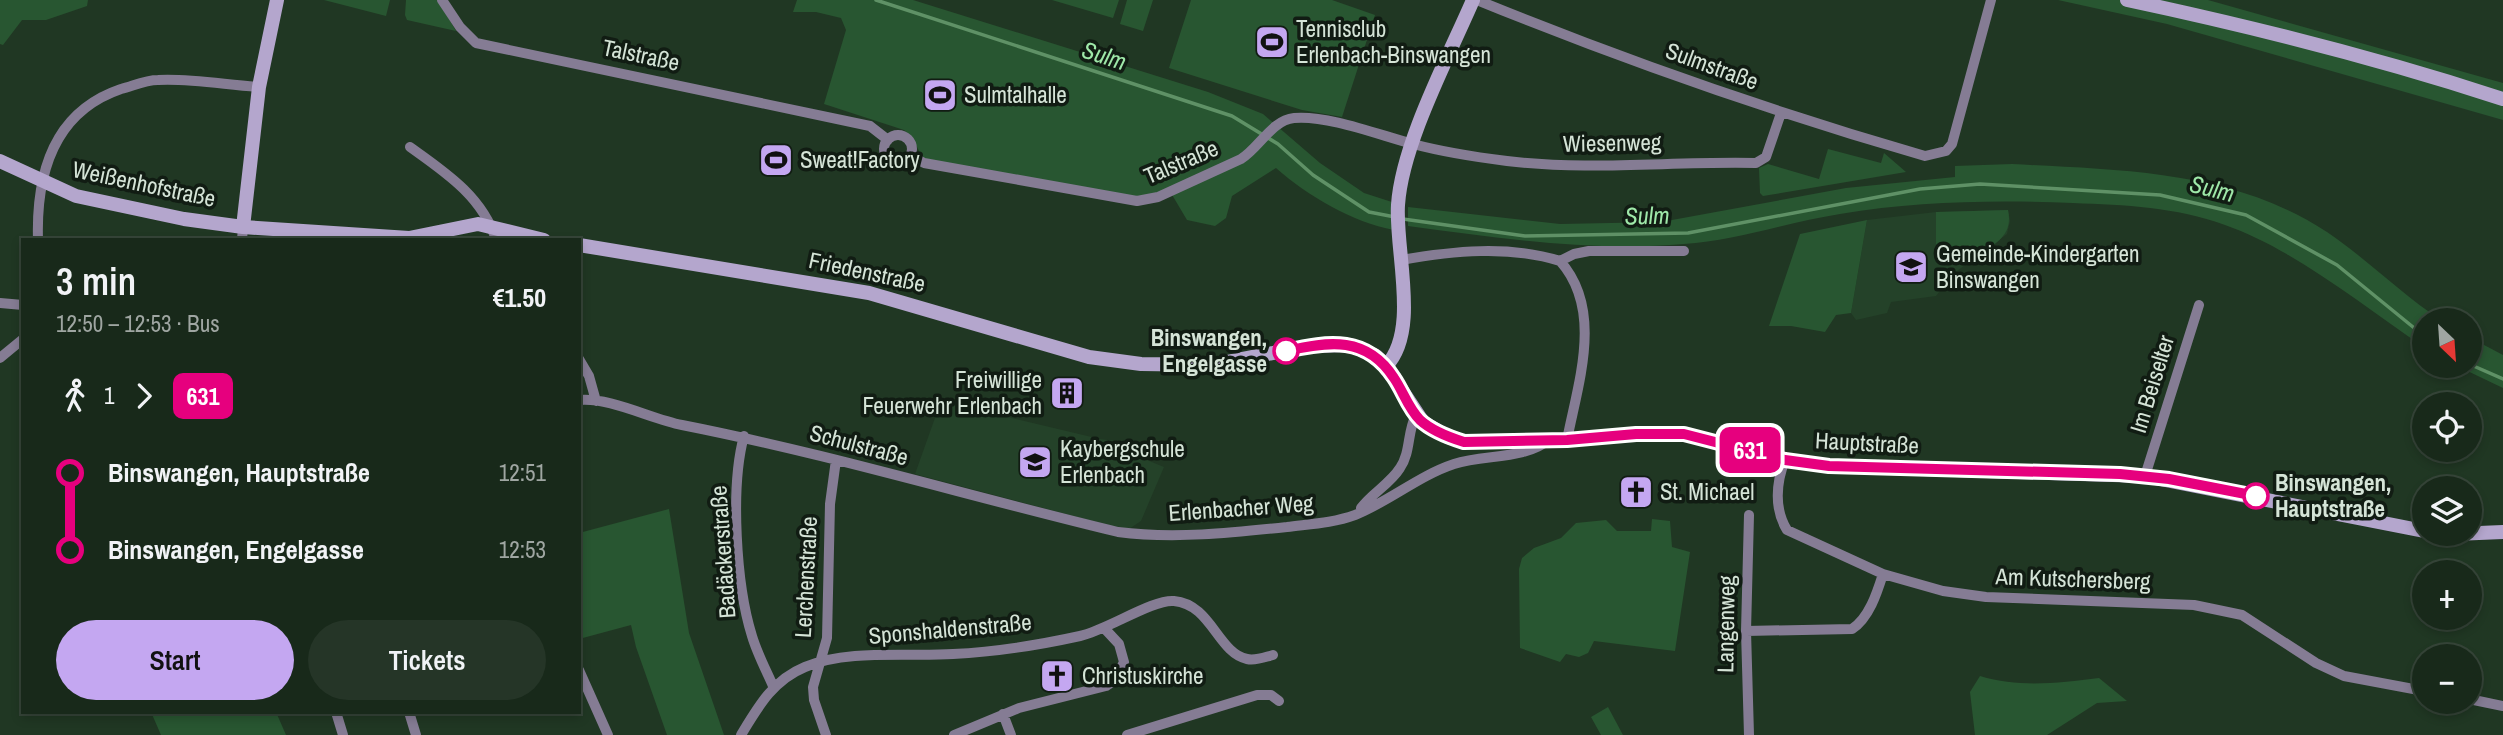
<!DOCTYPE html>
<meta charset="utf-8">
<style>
:root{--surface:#18291a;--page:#253527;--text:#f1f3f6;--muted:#9fa6a2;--line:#364539;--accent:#c4a7f1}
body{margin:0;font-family:"Archivo Narrow",sans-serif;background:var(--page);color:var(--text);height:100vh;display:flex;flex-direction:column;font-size:26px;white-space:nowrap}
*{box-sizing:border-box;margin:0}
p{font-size:23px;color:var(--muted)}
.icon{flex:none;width:38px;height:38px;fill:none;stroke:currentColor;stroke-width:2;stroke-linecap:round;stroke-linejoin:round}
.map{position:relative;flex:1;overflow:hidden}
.panel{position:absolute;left:21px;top:238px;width:560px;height:476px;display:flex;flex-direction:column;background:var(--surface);border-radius:0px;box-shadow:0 4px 10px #0003,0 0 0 2px var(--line)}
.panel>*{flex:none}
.badge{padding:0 14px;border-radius:10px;font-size:24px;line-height:46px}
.needle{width:46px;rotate:155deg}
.fabs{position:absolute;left:2412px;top:308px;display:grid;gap:14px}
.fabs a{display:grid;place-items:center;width:70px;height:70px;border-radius:50%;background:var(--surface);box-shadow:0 4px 10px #0003,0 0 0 2px var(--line);font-size:35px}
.map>.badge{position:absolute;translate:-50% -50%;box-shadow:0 0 0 4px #fff}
.legs{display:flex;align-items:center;gap:10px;height:77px;padding:0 35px;font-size:23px}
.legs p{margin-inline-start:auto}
.overview{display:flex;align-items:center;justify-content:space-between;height:119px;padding:0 35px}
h1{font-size:38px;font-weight:600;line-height:52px}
.cta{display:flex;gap:14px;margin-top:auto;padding:14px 35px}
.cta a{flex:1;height:80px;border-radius:42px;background:var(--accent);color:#111;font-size:28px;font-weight:600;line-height:80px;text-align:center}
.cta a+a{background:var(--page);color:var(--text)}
ul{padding:0 35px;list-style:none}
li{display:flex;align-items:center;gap:24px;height:77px;font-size:26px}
li i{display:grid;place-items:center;width:10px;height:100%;margin:0 9px;background:currentColor}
li i::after{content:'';width:18px;height:18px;margin:-9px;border:5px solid;border-radius:50%;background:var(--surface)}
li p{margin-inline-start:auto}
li:first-child i{background:linear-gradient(#0000 50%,currentColor 0)}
li:last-child i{background:linear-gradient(currentColor 50%,#0000 0)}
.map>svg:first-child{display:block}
.built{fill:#244229}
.green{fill:#285631}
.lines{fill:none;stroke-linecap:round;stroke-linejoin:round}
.stream{stroke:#5f9166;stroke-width:3.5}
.street{stroke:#857c94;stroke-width:10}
.secondary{stroke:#b4a6cd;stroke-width:14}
.line-1-casing{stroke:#fff;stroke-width:16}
.line-1{stroke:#e6007e;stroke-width:10}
.stop-1-dot{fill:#fff;stroke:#e6007e;stroke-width:3.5}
.labels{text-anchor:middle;stroke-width:7;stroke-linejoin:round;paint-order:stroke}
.poi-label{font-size:23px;fill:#d5e4d7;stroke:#111c13;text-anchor:start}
.street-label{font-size:23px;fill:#d5e4d7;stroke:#111c13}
.stop-label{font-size:23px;font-weight:bold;fill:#d5e4d7;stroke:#111c13;text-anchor:end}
.water-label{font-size:24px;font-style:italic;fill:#9fe9a9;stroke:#111c13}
</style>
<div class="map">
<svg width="2503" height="735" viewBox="0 0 2503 735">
<rect width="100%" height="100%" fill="#203723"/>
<path class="built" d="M2008,210l2,11 -3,13 -54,40 -17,22 -45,6 -4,11 -31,7 -5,-7 16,-93 69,-8z
M941,401l159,38 38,5 -1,12 27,11 -23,54 -12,8 -18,-3 -196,-52z"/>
<path class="green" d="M0,0h88l-1,6 -41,14h-24l-19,25 -3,-1z
M324,0h66l-4,16z
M406,0h32l18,31 -49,-11 -2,-5z
M797,0h116l295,92 55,22 57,49 44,30 31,10 -1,27c-42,-8 -86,-34 -118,-62l-44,28 -6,22 -11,8 -28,-6 -19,-32 -19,8 -12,1 -213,-36 -12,-24 -8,-7 -80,-26 22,-74 -5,-12 -25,-6h-23z
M1052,0h67l-6,18z
M1127,0h26l-10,31 -23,-7z
M1191,0h141l43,15 -33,102 -40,-7 -133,-42z
M2058,0h150l295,83v37l-336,-96z
M1828,149l53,14 3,-10 22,19 -143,24 -3,-3 -1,-25 9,-4 51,15z
M2012,164c108,6 221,6 315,68 40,27 74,62 114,88h-17v27c-61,-41 -130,-98 -199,-122 -49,-18 -100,-20 -152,-22 -78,-3 -155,-2 -233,11 -51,8 -106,27 -156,30 -92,8 -185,-6 -276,-18v-19l152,17 101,-2 185,-34 109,-11v-11z
M2008,210c6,28 -16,35 -36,50l-25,-1 -11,-15v-32z
M1867,220l-16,93 -15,2 -11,17 -34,-6h-22l31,-92z
M2469,337l34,18v33l-46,-22h12z
M669,509l20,124 35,102h-57l-31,-88 -5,-22 -52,14v-106z
M1652,519l18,2 2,26 18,5 -15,99 -81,-10 -6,12 -9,4 -13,-3 -6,8 -40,-14 -1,-79 3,-11 12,-10 27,-10 15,-15 30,-3 11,11h34z
M1980,676c40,12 78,7 119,2l28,23 -30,2 -50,32h-72l-5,-43z
M1608,707l15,28h-22l-10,-18z
M151,712h125l10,23h-125z"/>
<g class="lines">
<path class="stream" d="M876,0l356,116 46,28 35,31 56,37 26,5
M1403,219l122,17 163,-3 232,-44 60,-5 180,11 86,20 91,50 87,71
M2469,364l34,15"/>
<path class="street" d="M442,0l18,27 16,16 394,83 18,14
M1477,0c147,60 296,112 448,156l21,-5 6,-7 39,-144
M884 149a14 14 0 1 1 28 0a14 14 0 1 1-28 0Z
M410,147c35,25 73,50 86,93
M910,155l14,8 213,38 21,-4 83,-38c18,-11 31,-39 53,-41 34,-3 85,17 119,26 30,8 62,13 94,17 83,10 165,0 249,2l10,-6 15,-44
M38,240c-2,-66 15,-128 83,-151 12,-3 24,-9 37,-9 31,-2 69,5 101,7
M242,240l1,-13
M1401,260c51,-9 108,-15 159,1 44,49 18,122 7,179
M1560,261l14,-7 15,-3h95
M0,303l23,2
M0,358l23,-19
M579,359l10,17 7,25
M579,400c31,-3 72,19 103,25 147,29 290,72 436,107 55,7 113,1 169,-5 23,-3 46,-4 68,-12 35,-14 63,-39 99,-51 32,-10 70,-4 96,-25
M744,436c-14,51 -8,149 8,200 5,17 14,34 21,50
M1785,460c-9,23 -11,49 2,70l96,44 60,17 43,6 208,8 48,10 74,48 28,13 80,15
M2145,476l54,-171
M1361,508c11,-15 29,-24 39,-40 11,-16 7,-36 16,-53
M1746,631l106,-2c17,-11 25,-36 31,-55
M579,670l29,65
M2469,699l34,7
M336,712l7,23
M409,712l7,23
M1003,714l8,21
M741,735c17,-28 32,-55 64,-68 42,-18 103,-10 148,-13 42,-2 86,-9 127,-18 27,-6 73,-37 94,-35 37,3 44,52 73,58 9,2 18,-2 26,-4
M826,735l-12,-35 -1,-13 14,-49 3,-134 6,-44
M954,735l65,-27 87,-22 9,-6 9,-18 -5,-18 -14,-15
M1127,735l130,-40h14l8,6
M1749,735l-3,-104 3,-116"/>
<path class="secondary" d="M2127,0c127,27 253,59 376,99
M0,161l76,35 108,23 59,8 166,11 69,-14 66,16
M243,227l16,-140 18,-87
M579,245l290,48 220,64 52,7 70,1 98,-19 41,-1 26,11 10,10 37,56 25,15 16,5 103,-2 69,-6h48l101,26 44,6 316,10 279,55
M1386,366c34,-35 9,-115 12,-161 4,-61 50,-147 75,-205
M2455,534l48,-2"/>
</g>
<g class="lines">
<g class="line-1-casing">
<path id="line-1" d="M1286,351c43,-10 81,-15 108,27 9,13 14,30 26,42 12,11 28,17 44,22l103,-2 69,-6h48l101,26 44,6 291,8 49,5 87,17"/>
</g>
<use href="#line-1" class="line-1"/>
</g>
<defs>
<g id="stadium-square" transform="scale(1.75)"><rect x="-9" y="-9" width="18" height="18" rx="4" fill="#c4a7f1" stroke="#111c13"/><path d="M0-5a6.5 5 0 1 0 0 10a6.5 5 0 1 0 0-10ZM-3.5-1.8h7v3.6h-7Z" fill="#111"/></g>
<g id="school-square" transform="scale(1.75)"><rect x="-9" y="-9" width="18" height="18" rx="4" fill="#c4a7f1" stroke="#111c13"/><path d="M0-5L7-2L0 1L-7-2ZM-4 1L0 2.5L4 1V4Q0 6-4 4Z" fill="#111"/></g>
<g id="building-square" transform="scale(1.75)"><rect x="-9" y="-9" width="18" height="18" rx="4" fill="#c4a7f1" stroke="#111c13"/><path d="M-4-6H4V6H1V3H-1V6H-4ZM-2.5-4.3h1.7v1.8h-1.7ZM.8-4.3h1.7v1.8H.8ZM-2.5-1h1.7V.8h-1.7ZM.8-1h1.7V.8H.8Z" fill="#111"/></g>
<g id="church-square" transform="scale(1.75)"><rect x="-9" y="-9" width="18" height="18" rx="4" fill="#c4a7f1" stroke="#111c13"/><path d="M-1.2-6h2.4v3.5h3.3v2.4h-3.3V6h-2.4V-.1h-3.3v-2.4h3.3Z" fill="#111"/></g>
</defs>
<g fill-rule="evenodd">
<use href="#stadium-square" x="1272" y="42"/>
<use href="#stadium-square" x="940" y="95"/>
<use href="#stadium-square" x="776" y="160"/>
<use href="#school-square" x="1911" y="267"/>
<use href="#building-square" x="1067" y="393"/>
<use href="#school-square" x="1035" y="462"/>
<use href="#church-square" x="1636" y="492"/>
<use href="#church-square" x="1057" y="676"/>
</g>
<g class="stop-1-dot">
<circle cx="1286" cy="351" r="12"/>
<circle cx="2256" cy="496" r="12"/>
</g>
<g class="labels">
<g class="poi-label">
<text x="1296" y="37">Tennisclub<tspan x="1296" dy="26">Erlenbach-Binswangen</tspan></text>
<text x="964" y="103">Sulmtalhalle</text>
<text x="800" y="168">Sweat!Factory</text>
<text x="1936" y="262">Gemeinde-Kindergarten<tspan x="1936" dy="26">Binswangen</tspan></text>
<text x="1042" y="388" text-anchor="end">Freiwillige<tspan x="1042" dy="26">Feuerwehr Erlenbach</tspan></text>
<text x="1060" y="457">Kaybergschule<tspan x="1060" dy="26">Erlenbach</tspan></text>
<text x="1660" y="500">St. Michael</text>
<text x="1082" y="684">Christuskirche</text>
</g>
<g class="street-label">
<text transform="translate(641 55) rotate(12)" y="8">Talstraße</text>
<text transform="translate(1712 66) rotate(20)" y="8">Sulmstraße</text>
<text transform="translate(1612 143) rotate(-1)" y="8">Wiesenweg</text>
<text transform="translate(1181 162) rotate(-23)" y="8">Talstraße</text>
<text transform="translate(144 184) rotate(12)" y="8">Weißenhofstraße</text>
<text transform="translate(867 272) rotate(12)" y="8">Friedenstraße</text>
<text transform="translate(2152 384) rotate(-73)" y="8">Im Beiselter</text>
<text transform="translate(1867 443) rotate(3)" y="8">Hauptstraße</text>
<text transform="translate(859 445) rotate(15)" y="8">Schulstraße</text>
<text transform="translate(1241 508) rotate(-4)" y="8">Erlenbacher Weg</text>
<text transform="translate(723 552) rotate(-94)" y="8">Badäckerstraße</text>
<text transform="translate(806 577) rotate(-87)" y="8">Lerchenstraße</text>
<text transform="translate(2073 579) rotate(2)" y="8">Am Kutschersberg</text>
<text transform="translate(1726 624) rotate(-89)" y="8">Langenweg</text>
<text transform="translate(950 629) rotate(-5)" y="8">Sponshaldenstraße</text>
</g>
<g class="stop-label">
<text x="1267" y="346">Binswangen,<tspan x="1267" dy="26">Engelgasse</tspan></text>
<text x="2275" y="491" text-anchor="start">Binswangen,<tspan x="2275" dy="26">Hauptstraße</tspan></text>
</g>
<g class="water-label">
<text transform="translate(1104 56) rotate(18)" y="8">Sulm</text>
<text transform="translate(2212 189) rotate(14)" y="8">Sulm</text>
<text transform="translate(1647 216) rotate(-1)" y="8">Sulm</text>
</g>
</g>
</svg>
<div class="fabs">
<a><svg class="needle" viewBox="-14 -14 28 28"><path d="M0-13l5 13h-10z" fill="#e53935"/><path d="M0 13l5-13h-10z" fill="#9fa6a2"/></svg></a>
<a><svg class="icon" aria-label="locate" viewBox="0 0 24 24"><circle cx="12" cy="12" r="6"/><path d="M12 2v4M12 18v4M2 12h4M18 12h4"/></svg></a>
<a><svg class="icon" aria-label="layers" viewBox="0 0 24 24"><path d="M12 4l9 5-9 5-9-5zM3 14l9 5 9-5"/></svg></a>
<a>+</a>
<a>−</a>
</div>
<b class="badge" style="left:1750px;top:450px;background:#e6007e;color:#fff">631</b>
<section class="panel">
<div class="overview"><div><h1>3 min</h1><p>12:50 – 12:53 · Bus</p></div><b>€1.50</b></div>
<div class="legs"><svg class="icon" aria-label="walk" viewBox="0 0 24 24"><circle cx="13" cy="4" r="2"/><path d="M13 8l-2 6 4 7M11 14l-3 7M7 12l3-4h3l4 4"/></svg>1<svg class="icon" aria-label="forward" viewBox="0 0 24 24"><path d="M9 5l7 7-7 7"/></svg><b class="badge" style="background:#e6007e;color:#fff">631</b></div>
<ul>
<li><i style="color:#e6007e"></i><b>Binswangen, Hauptstraße</b><p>12:51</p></li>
<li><i style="color:#e6007e"></i><b>Binswangen, Engelgasse</b><p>12:53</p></li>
</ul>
<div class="cta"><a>Start</a><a>Tickets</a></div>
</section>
</div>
